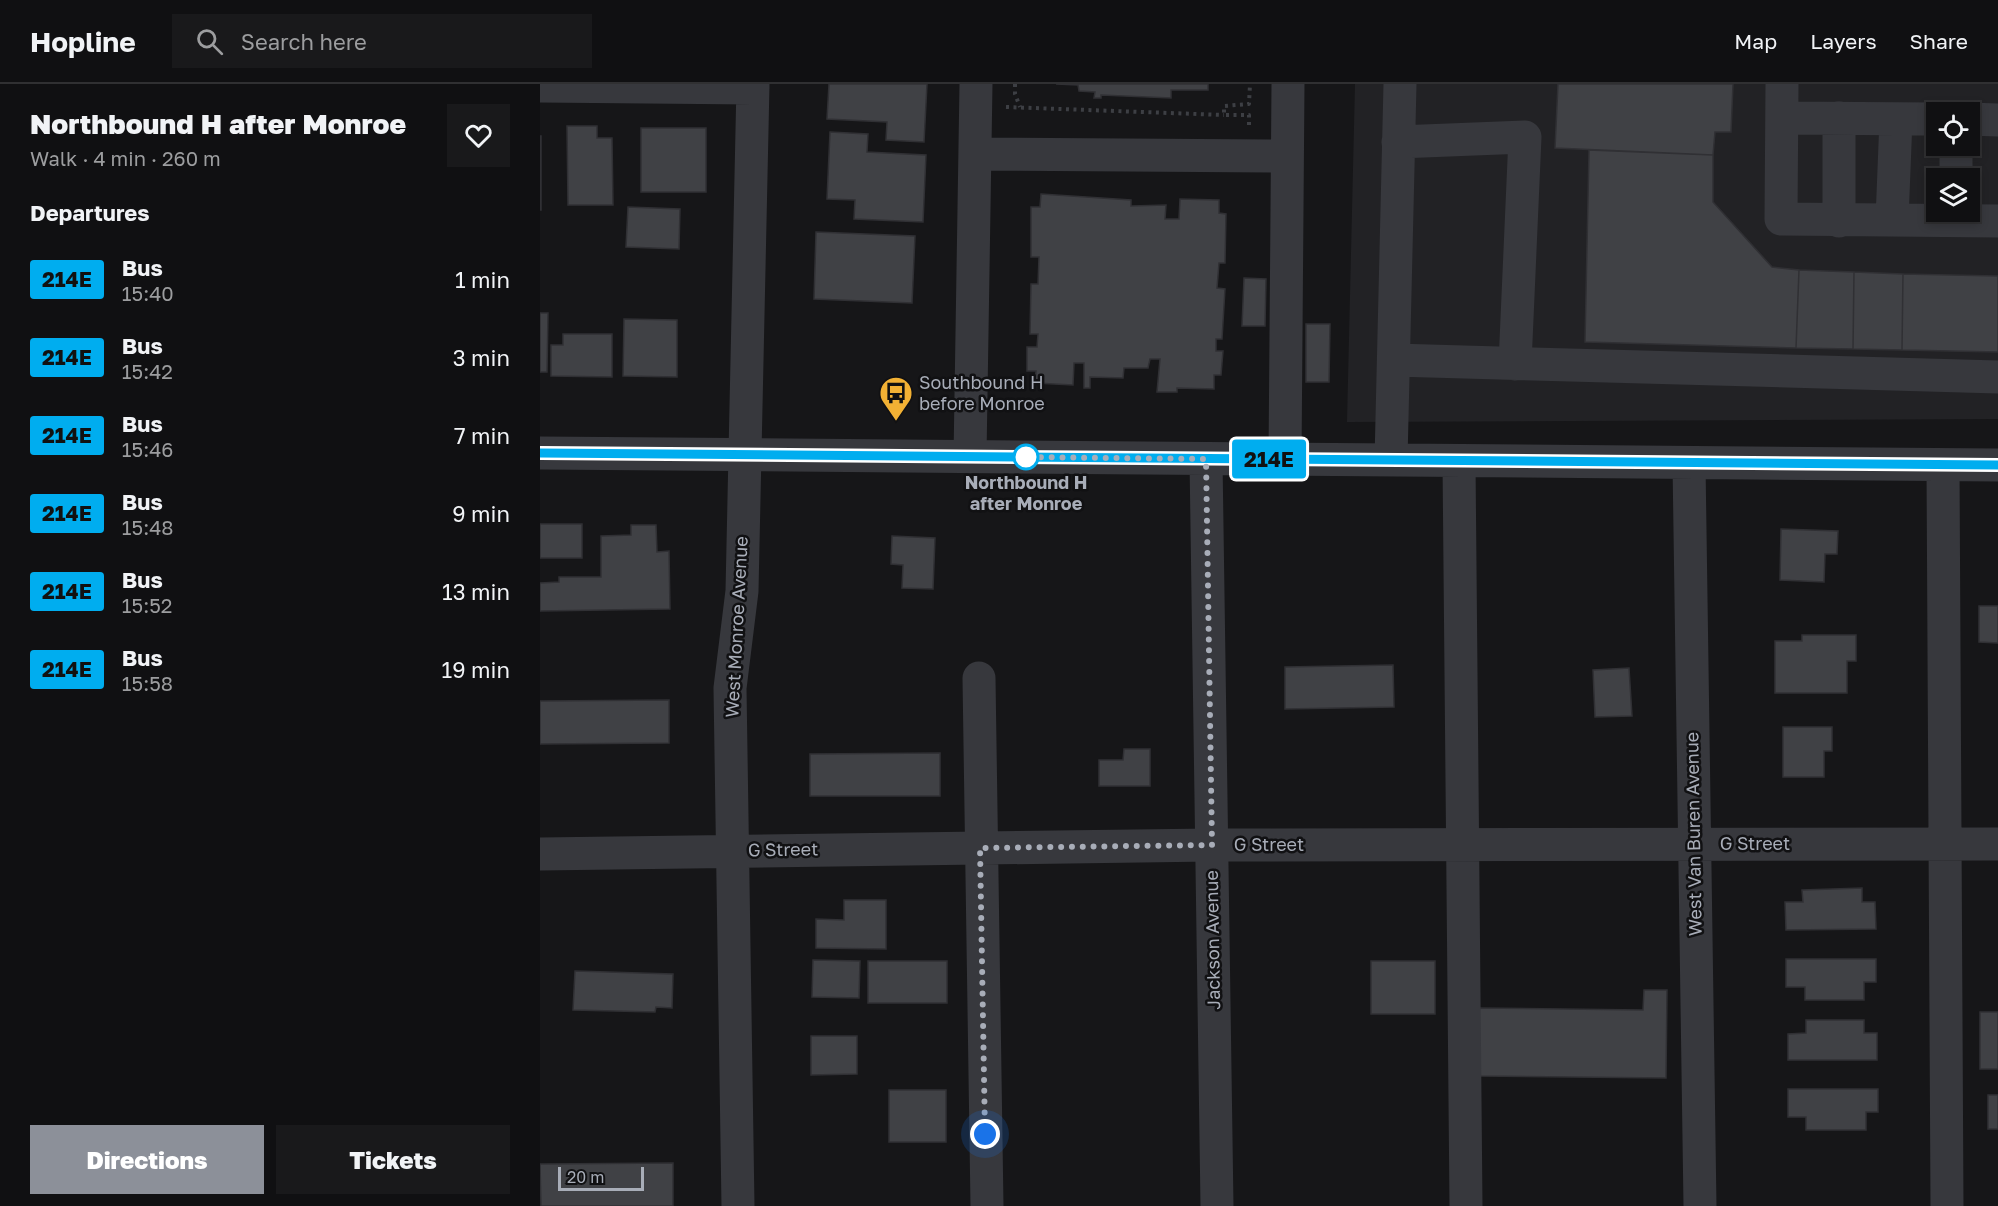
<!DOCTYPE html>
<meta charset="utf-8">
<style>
:root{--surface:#101012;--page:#19191b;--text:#f1f3f6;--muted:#9c9d9f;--line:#303032;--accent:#8c9099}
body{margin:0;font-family:"Golos Text",sans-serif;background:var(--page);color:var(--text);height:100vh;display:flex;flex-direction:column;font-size:22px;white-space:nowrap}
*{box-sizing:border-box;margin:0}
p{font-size:20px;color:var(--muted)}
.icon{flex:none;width:33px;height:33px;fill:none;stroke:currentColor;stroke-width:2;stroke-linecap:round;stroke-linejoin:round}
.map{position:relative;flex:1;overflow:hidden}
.drawer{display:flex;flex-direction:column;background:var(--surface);width:540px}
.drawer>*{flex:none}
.badge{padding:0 12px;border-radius:4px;font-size:21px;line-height:39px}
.fabs{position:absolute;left:1386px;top:18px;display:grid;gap:12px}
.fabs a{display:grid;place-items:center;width:54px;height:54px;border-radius:0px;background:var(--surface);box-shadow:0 3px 9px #0003,0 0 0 2px var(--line);font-size:30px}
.scale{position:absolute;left:18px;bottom:15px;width:86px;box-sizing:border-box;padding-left:6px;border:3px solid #a8adb8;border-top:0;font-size:16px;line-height:21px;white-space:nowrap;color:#a8adb8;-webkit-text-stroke:4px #111113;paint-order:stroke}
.you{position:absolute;width:30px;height:30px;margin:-15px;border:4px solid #fff;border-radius:50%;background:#1a73e8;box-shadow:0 0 0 9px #1a73e833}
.map>.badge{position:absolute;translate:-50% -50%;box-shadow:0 0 0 3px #fff}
h2{padding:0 30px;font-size:22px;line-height:54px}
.round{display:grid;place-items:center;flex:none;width:63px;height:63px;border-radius:0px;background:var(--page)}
.headline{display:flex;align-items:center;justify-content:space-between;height:102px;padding:0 30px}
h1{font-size:28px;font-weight:800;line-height:45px}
.cta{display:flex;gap:12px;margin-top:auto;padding:12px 30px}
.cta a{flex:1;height:69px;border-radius:0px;background:var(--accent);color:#fff;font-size:24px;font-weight:800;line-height:69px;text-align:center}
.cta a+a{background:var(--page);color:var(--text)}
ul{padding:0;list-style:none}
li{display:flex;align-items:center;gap:18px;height:78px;padding:0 30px}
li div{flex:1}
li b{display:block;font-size:22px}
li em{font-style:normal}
li .badge{min-width:66px;font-weight:700;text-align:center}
header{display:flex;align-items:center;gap:36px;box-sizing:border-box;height:84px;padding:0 30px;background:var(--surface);border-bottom:2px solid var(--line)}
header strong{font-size:28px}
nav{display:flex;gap:33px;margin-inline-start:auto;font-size:21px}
.search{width:420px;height:54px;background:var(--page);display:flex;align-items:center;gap:15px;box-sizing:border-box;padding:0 21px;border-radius:0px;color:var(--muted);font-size:22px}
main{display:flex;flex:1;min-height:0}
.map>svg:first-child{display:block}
.built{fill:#222225;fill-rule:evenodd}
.building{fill:#404145;stroke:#303034;stroke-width:1.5}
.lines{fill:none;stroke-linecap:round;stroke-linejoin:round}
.path{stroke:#3d3f44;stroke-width:4;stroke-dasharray:3 4.5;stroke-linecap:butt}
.minor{stroke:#37383d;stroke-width:33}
.line-casing{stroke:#fff;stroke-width:14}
.line{stroke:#00adef;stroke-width:9}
.walk{stroke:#a8adb8;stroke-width:6;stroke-dasharray:0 10.8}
.stop-dot{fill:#fff;stroke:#00adef;stroke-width:3}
.labels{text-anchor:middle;stroke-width:5;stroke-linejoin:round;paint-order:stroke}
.poi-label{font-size:18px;fill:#a8adb8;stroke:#111113;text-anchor:start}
.stop-label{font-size:18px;font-weight:bold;fill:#a8adb8;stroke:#111113}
.street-label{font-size:18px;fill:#a8adb8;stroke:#111113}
</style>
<header>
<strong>Hopline</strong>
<div class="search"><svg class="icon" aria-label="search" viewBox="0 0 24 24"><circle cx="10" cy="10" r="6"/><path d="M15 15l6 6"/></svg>Search here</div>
<nav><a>Map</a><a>Layers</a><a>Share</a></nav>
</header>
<main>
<section class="drawer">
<div class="headline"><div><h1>Northbound H after Monroe</h1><p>Walk · 4 min · 260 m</p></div><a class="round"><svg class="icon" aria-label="heart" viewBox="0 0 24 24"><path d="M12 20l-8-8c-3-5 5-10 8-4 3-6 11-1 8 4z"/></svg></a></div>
<h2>Departures</h2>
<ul>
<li><span class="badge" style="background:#00adef;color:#111">214E</span><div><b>Bus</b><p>15:40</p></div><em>1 min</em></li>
<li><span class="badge" style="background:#00adef;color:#111">214E</span><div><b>Bus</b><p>15:42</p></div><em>3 min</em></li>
<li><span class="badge" style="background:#00adef;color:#111">214E</span><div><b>Bus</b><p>15:46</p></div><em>7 min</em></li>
<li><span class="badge" style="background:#00adef;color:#111">214E</span><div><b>Bus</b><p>15:48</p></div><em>9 min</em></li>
<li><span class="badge" style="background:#00adef;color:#111">214E</span><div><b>Bus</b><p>15:52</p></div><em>13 min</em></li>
<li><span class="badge" style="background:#00adef;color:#111">214E</span><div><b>Bus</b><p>15:58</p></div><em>19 min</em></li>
</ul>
<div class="cta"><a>Directions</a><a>Tickets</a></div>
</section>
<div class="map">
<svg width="1458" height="1122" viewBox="0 0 1458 1122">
<rect width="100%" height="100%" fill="#161618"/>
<path class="built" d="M815,0h643v335l-651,3zM1396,28h34v34h-34zM1396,94h34v34h-34z"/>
<path class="building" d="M289,0h98l-3,58 -38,-2 1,-18 -60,-3z
M516,0h152v6h-37v8l-70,-3v3h-7l1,-6 -16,-1 -1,-6z
M1018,0h175l-2,48h-16l-2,23 -158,-7z
M27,42h30v12h15l1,67h-45z
M101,44h65v64h-65z
M290,48l38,2 -1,18 59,3 -3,67 -69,-3 1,-19 -28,-1z
M0,52h1v74h-1z
M1049,66l124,5v47l59,65 27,3 -3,78 -211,-6z
M501,110l90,6v6l35,-1 -1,14h14l1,-20 39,1v13l7,1 -1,49h-6l-2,25 8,1 -3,50h-6v12h7l-2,24h-7v14l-37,-1v4h-20l3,-33h-10l-2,9h-24l-1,10 -33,-1v11h-6v-25h-10l-1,22 -38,-2 1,-12h-9v-24h10l1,-13h-8l1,-50h7l1,-27h-8v-50h9z
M88,123l52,2 -1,40 -53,-2z
M276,148l99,4 -3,67 -98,-4z
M1259,186l55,2 -1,77 -57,-1z
M1314,188l49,2 -1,76 -49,-1z
M1363,190l95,2v76l-96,-2z
M704,194l22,1 -1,47h-23z
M0,229h8l-1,59h-7z
M84,235l53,1v57l-54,-1z
M766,240h24l-1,58h-23z
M23,250h49v43l-61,-1v-31h12z
M0,440h42v34h-42z
M91,441h25l1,27 12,-1 1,58 -130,2v-28l19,-1v-5h42v-41l30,-1z
M1241,445l57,2 -1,23h-12l-1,28 -44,-2z
M352,452l43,2 -2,51 -31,-1 1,-23 -12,-1z
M1439,522h19v37l-19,-1z
M1262,551h54v26h-9v32h-72v-52h27z
M853,581l1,42 -109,2v-42z
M1089,584l3,48 -37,1 -2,-47z
M129,616v43l-129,1v-43z
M1243,643h49v24h-8v26h-41z
M584,665h26v37h-51v-26h24z
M400,669v43h-130v-42z
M1322,804v14h13l1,27 -90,1 -1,-28h18l-1,-12z
M304,816h42v49l-70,-1v-29l28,1z
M1246,875h90v23h-12v18h-59v-13h-19z
M273,876l47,1 -1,37 -47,-1z
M328,877h79v42h-79z
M831,877h64v53h-64z
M35,887l98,3 -1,34 -16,-1 -1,5 -82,-2z
M1104,906h23l-1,88 -188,-2v-68l165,2z
M1440,928h18v57h-18z
M1266,936h58v13h13v27h-89v-26l18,-1z
M271,952h46v38l-46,1z
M1248,1005h90v23h-12v18h-60v-13h-18z
M349,1006h57v52h-57z
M1448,1011h10v34h-10z
M133,1079v43h-132l-1,-42z"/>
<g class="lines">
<path class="path" d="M475,0v10l5,13
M466,23l218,8
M709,41v-10h-25v-9l25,-2 1,-20"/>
<path class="minor" d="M1242,0l-1,135 217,2
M0,2l213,2
M1242,34l154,1
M1299,34v103
M1430,35l28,1
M858,58l127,-5 -10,227
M435,70l312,2
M1416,94v-32
M1352,136l4,-101
M854,276l604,17
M0,369l1458,12
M430,373l6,-373
M666,375l11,747
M745,375l3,-375
M851,376l9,-376
M919,377l7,745
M1149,379l11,743
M1403,381l4,741
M439,594l8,528
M0,770l672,-9 786,-1
M198,1122l-8,-518 12,-97 11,-507"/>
</g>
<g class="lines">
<g class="line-casing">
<path id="line" d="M0,369l1458,12"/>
</g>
<use href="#line" class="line"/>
<path class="walk" d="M445,1050l-5,-286 232,-3 -6,-386 -189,-2h9"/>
</g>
<defs>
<g id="bus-pin" transform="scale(1.725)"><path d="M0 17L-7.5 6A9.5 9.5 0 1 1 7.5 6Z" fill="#f2b134" stroke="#111113"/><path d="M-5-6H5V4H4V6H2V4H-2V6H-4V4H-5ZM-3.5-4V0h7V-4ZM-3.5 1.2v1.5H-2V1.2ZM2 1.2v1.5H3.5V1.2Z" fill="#111"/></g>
</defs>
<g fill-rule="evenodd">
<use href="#bus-pin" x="356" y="309"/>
</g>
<circle class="stop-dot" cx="486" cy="373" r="12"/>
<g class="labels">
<g class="poi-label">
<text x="379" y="305">Southbound H<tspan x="379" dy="21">before Monroe</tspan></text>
</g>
<g class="stop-label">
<text x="486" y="405">Northbound H<tspan x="486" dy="21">after Monroe</tspan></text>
</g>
<g class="street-label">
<text transform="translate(197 543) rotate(-87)" y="6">West Monroe Avenue</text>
<text transform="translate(1154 750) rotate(-91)" y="6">West Van Buren Avenue</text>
<text x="1215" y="766">G Street</text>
<text x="729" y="767">G Street</text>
<text transform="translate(243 766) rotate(-1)" y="6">G Street</text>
<text transform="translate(673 856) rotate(-91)" y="6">Jackson Avenue</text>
</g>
</g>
</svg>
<div class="fabs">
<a><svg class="icon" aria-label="locate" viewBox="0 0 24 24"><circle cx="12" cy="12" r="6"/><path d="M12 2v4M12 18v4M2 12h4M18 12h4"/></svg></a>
<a><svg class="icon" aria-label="layers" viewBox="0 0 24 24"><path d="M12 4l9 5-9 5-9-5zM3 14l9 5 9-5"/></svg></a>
</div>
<div class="scale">20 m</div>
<div class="you" style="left:445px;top:1050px"></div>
<b class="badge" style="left:729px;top:375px;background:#00adef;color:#111">214E</b>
</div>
</main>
